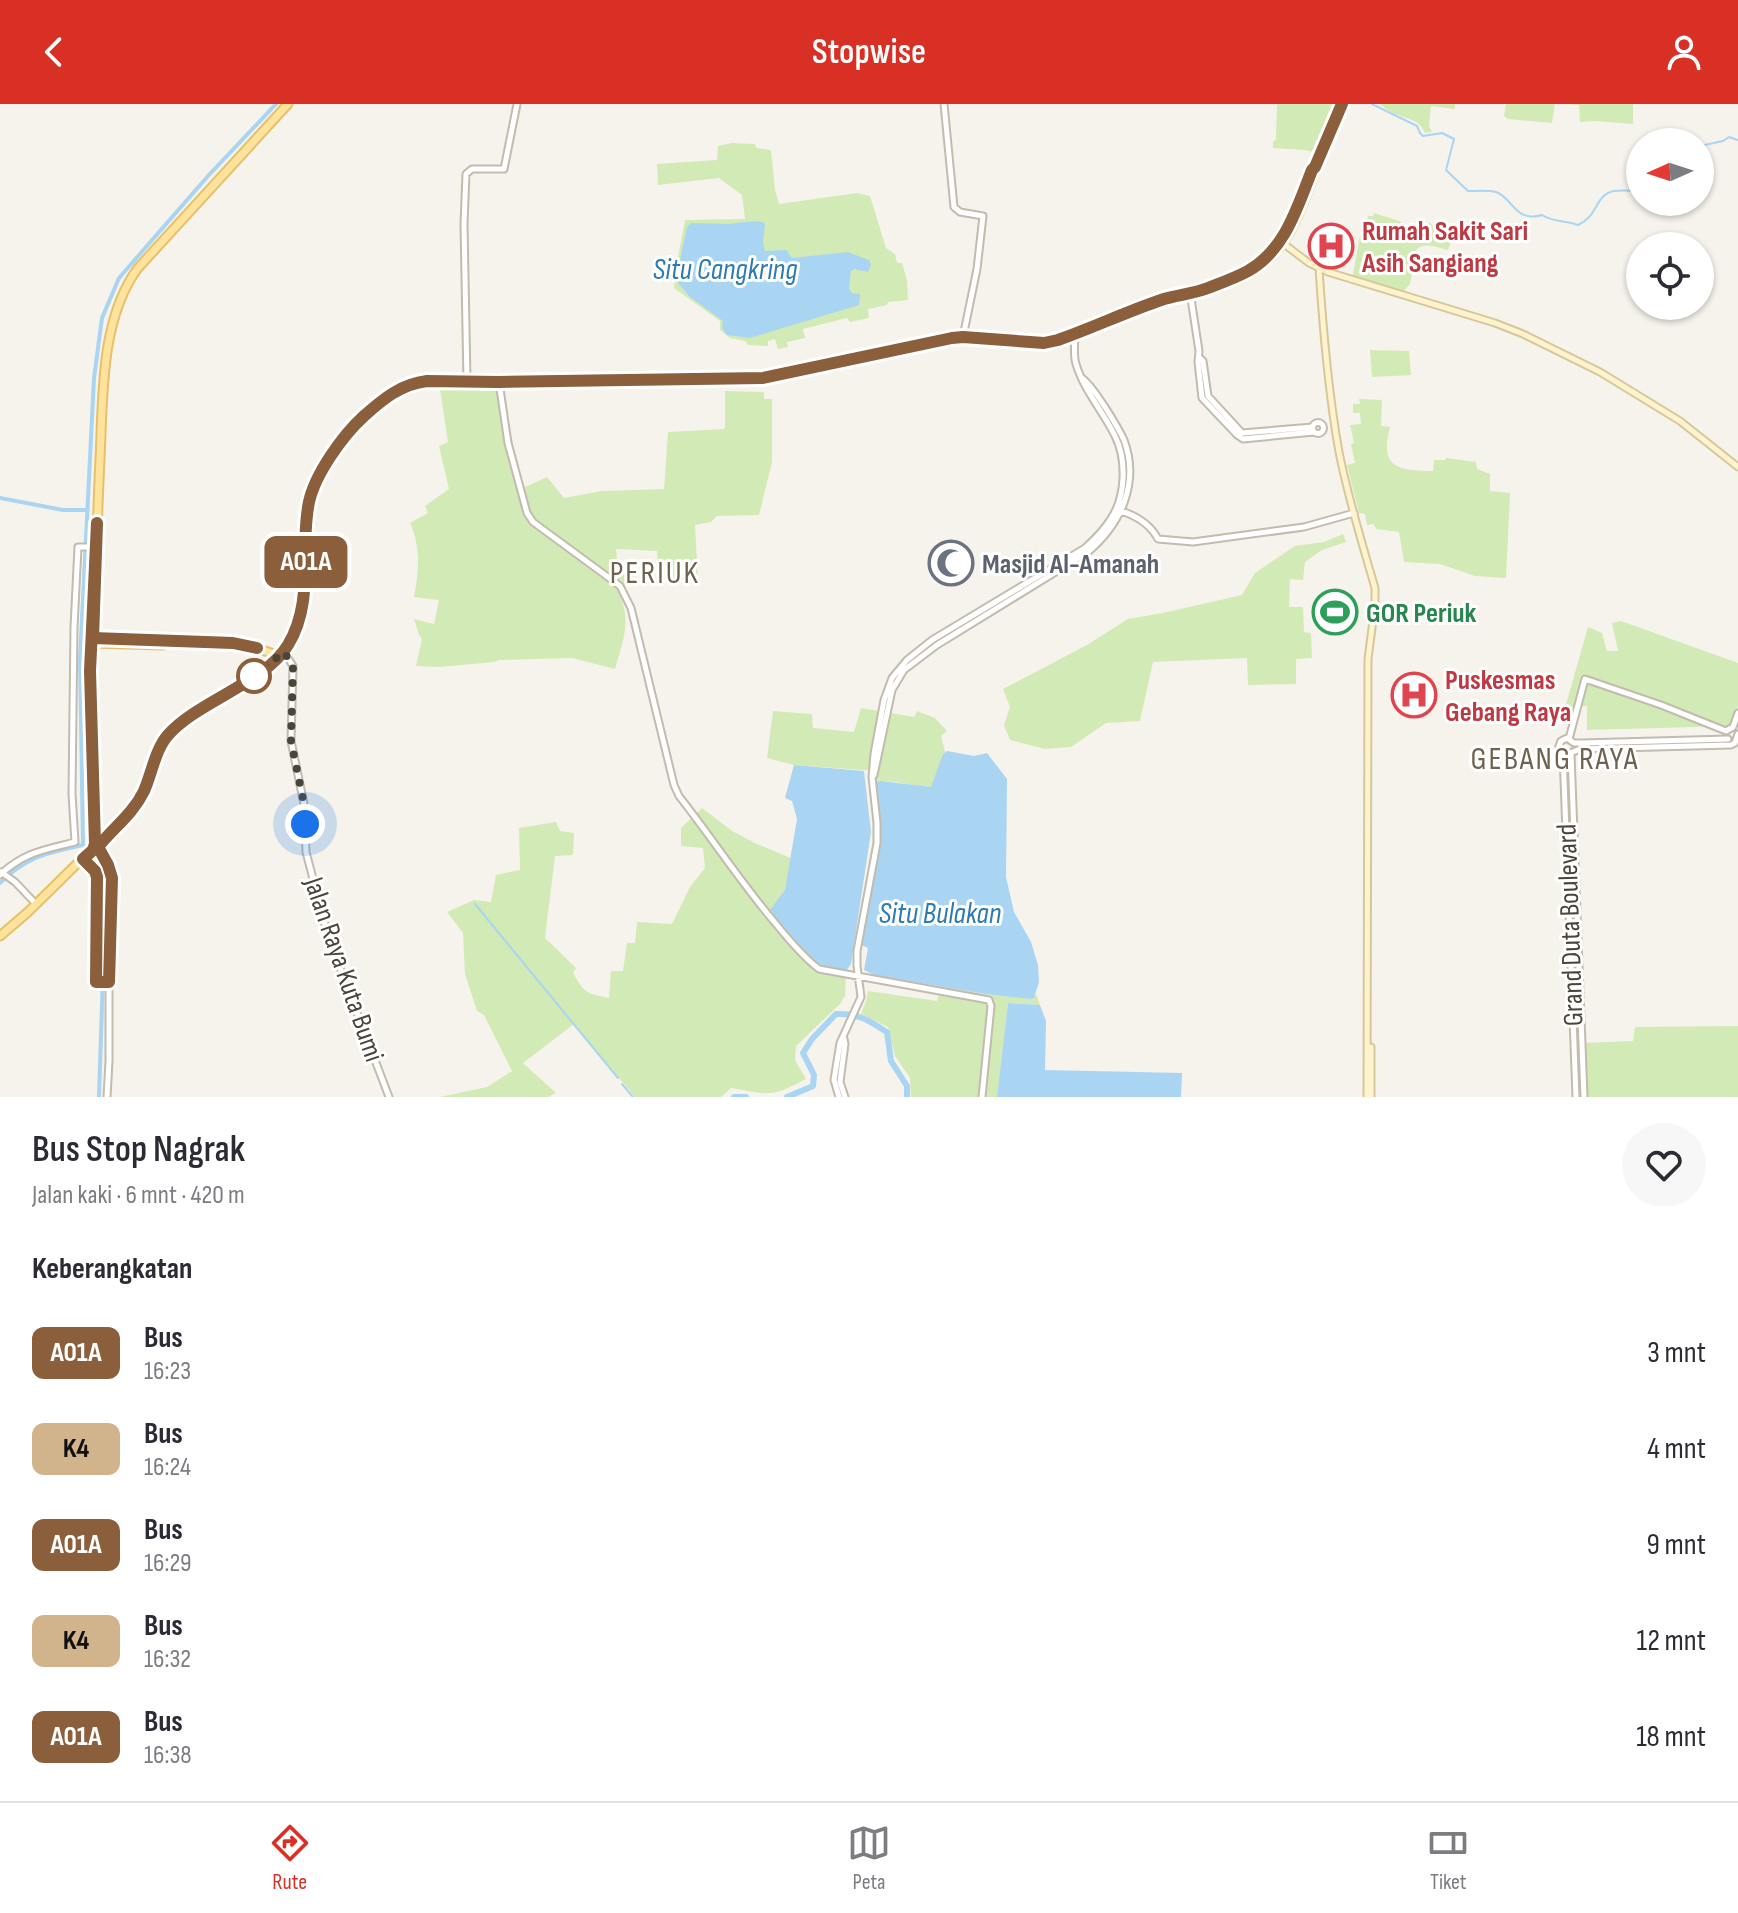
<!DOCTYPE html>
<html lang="id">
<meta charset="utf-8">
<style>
:root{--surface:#fff;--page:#f7f7f7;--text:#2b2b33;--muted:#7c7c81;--line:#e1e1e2;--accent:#d93025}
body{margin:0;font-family:"Sofia Sans Condensed",sans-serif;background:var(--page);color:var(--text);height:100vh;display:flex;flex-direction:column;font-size:30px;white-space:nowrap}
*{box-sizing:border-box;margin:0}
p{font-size:26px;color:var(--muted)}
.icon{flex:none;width:44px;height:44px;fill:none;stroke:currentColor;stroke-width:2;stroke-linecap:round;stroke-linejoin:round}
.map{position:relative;height:993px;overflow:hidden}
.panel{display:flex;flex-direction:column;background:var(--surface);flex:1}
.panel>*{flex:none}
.badge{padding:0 16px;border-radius:12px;font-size:28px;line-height:52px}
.needle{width:52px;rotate:267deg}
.fabs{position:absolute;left:1626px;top:24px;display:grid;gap:16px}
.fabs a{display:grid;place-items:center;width:88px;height:88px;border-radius:50%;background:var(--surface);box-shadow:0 2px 6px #0004;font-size:40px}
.you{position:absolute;width:40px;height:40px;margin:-20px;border:6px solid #fff;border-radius:50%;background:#1a73e8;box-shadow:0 0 0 12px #1a73e833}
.map>.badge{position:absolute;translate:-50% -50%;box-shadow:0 0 0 4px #fff}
h2{padding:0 32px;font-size:30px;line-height:72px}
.round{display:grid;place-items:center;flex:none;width:84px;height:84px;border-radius:42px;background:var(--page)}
.summary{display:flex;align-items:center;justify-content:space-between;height:136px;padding:0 32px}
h1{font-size:38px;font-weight:600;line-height:60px}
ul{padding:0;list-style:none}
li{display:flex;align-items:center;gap:24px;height:96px;padding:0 32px}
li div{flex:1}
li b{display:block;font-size:30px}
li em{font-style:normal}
li .badge{min-width:88px;font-weight:700;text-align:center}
header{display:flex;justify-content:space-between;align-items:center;height:104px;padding:0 32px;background:var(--accent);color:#fff;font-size:36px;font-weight:600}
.dock{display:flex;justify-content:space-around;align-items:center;height:112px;border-top:2px solid var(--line);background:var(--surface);font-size:22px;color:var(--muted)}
.dock a{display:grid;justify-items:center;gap:4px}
.dock .selected{color:var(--accent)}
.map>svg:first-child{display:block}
.green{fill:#d2eab5}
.water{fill:#a9d4f2}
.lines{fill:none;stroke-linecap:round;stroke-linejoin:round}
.stream{stroke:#a9d4f2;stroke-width:2}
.canal{stroke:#a9d4f2;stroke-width:4}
.river{stroke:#a9d4f2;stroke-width:6}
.tertiary-casing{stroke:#c2bbae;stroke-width:9}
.secondary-casing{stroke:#d6c79b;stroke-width:9}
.primary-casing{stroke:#e6c16a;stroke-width:11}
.tertiary{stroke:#fff;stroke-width:5}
.secondary{stroke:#fff3cd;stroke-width:5}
.primary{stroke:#ffe39c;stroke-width:7}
.line-casing{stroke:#fff;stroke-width:18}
.line{stroke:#8b5e3c;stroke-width:12}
.walk{stroke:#4b4439;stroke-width:8;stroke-dasharray:0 14.4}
.stop-dot{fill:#fff;stroke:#8b5e3c;stroke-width:4}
.labels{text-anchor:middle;stroke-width:6;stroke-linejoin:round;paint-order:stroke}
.health-label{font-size:28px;font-weight:bold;fill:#be3a42;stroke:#fff;text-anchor:start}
.worship-label{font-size:28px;font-weight:bold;fill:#5b616d;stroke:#fff;text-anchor:start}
.leisure-label{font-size:28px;font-weight:bold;fill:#27864d;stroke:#fff;text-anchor:start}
.street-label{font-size:28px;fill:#4b4439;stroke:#fff}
.water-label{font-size:30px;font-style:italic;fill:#2e7ab2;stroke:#fff}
.quarter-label{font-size:32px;letter-spacing:2px;fill:#6e6250;stroke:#fff}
</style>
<header><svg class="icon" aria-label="back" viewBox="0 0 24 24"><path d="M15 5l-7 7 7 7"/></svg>Stopwise<svg class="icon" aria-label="person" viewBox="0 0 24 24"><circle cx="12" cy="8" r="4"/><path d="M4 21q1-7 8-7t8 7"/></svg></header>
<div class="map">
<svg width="1738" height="993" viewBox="0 0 1738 993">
<rect width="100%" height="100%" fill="#f6f3ec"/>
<path class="green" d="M1277,0h59l-19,49 -12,-3 -32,-2v-6l3,-3z
M1380,0h75v5l-24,-3 -2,20 3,6 -7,1c-6,-14 -15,-13 -27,-18 -7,-2 -13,-7 -18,-11z
M1506,0h49l-3,19 -44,-4 -4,-3z
M1570,0h63v20l-38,-3 -15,1 -1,-17z
M732,39l23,1 1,4 15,2 4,40 4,14 78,-11 13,3 16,52 9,6 2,9h5l5,17 1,20 -20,2 -1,3 -19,4 1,9 -19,4 -3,-4 -44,11 2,9 -18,4 1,5 -10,2 -3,-10 -7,2v5l-20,-1 -3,-4 -15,-3 -10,-8v-9l-46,-33 4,-31 7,-37 60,-1 -3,-24 -23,-17 -61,7 -1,-21 60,-4 1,-14z
M1374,109l25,8 20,12 10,-11 22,20 -3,8c-10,-2 -24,-9 -32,0l-6,34 -7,8 -51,-12 8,-45 5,1 3,-20h5z
M1370,246l39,1 2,24 -39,2z
M500,282l23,102 24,-11 17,21 38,-7 62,-2 4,-57 57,-3v-38l39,1v7h8v63l-13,53 -42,1 -6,6 -16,3 3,56 -31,-2 -9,-11 -1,-17 -41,-2 2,22 13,-1 4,11 -18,9c16,29 6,50 -2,79l-43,-11 -73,2 -5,2 -55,5 -23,-1 6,-27 -3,-4 -5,-16 20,5 5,-24 -25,-3c5,-26 7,-50 -4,-74l18,-10 -3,-7 24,-17 -10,-43 9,-4 -8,-53z
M1359,295l23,1 -1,26 9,1c-11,42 8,43 43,44l1,-11h11l1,-2 30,4 1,7 13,5v17l20,2 -4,85 -31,-2 -35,-12 -36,-2 -5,-30 -23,-3 -2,-5 -7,1 -2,-11 -6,-1 -12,-48 8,-2 -4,-19 3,-1 -4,-18 11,-1 -1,-11h-7v-9h7z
M1343,430l3,8 -24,8 -17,12 -2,18 -13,-1 -1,28h14l1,25 7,1 1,25 -16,1v25l-48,1 -1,-27 -94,4 -13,59 -34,2 -35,24 -26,2 -35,-9 -6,-15 6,-18 -7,-18 84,-44 41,-26 35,-6 79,-18 13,-22 31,-21 9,-6 29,-4z
M1621,517l117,42v42l-5,21 -146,4v-24l-22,2 23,-81 14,6 5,18h11l-6,-28z
M861,604l53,9 3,-6 18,7 12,13 -6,5 4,16 -13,35c-19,0 -40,-9 -58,-4l3,-12 -83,-6 -27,-7 6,-47 39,3 1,14 41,4z
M702,704l30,23 25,13 34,14 -6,32 39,76 22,5 -1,25 -5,8 -44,42 -1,14 11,19c-34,18 -35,16 -75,9l-10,9h-86l-61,-73 -51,39 33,30 -8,4h-108l47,-10 25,-16 -28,-56 -7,-4 -12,-37 -2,-41 -16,-21 27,-12 17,2 5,-27 24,-5 -1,-42 37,-6 4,9 14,2 -1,22 -18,1 -10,82 31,30 -3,5c12,21 13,20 36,25l2,-27h12l4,-28h8l2,-21 35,2 18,-37 15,-19 -2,-20 -22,-2v-18z
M940,882l45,8 45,5 6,-5 4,11 -32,-2 -11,94h-86l-1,-19 -15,-22 -7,-29 -27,-13 5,-13 2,-10 69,10z
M1738,922v71h-155l-2,-54 52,-2 2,-14z"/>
<path class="water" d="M755,117l8,1 2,2 -2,18 2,9 21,-1 6,8 56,-6 21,8 2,5 -3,7 -14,-3 -3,2 -2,18 3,4 8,1 -1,11 -109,33 -23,-3 -5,-7 1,-7 -33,-24 -12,-14v-14l9,-42 4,-4 37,1z
M947,647l27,5 13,-3 20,26 -1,98 8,35 17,30 7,23 1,17 -5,16 -4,1 -45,-5 -111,-19 -10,-5 4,-22 -7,-3 20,-113 -7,-49 7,-2 50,6 12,-33z
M794,661l70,6 7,61 -20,132 -5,7 -22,-5 -15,-9 -39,-47 15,-20 12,-71 -5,-18 -7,-3z
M1008,899l32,2 6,16 -1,49 137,3 -1,24h-184z"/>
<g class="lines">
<path class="stream" d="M1372,0l45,22 3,7 3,3 19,-3 12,6 -8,31 22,21c8,0 21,-1 28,1 17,6 19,31 46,23 13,8 22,5 36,10 21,-9 16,-30 36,-34 8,-1 18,0 26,0
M1700,42l23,-5 6,-4 9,3
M1652,640l75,-2
M1587,641h58
M1567,655l8,258
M475,800l143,174
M1576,928l3,65
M622,980l11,13"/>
<path class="canal" d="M0,394l63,12h25
M83,741l-3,-186 14,-281 8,-60 17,-40 89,-102 68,-72
M83,741l17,23 6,15 -7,214
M0,779c27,-27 47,-30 83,-38"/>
<path class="river" d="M734,993h12
M787,993l26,-11 1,-11 -11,-22 9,-14 24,-25c23,-1 33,7 51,18l4,29 16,25v11"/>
<g class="tertiary-casing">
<path id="tertiary" d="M944,0l10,103 6,5 23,4 -6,53 -14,68
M1190,188l9,59 -1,11 4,36 35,37 6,4 71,-7
M1200,254l3,3 5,35 34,37 71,-6
M467,277l-3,-157 2,-50 6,-5h32l13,-65
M499,278l9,61 19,70 6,9 87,64 11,22 43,177 5,11c33,42 62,87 97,128 13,16 27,33 43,45l170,31 2,6 -9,91
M1312.5 324a5.5 5.5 0 1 1 11 0a5.5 5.5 0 1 1-11 0Z
M1121,407c16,5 29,13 37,28l35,3 111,-15 50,-14
M284,548l9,14 -2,75 13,63 2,48 22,84 61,161
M1726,627l7,-4 5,-14
M1569,635l16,-60 76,26 65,26
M1728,635l-146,4h-8l-7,-5 -6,3 -2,5 2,6 7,2 12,-5 151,-4 4,-2 3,-9
M1563,649l13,344
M1571,650l13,343
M874,671l18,-85 12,-20 33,-25 151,-93c33,-28 52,-69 36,-112 -5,-11 -12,-22 -19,-33 -7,-10 -13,-21 -23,-29
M1,768l14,10 21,22
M0,771c24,-23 44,-25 75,-33l-3,-48 2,-167 4,-80h17
M844,935l1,5 -5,38 5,15
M107,993l2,-36v-79
M839,993l-5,-17 6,-37 21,-46 -4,-31v-15l20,-108v-20l-5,-46 2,-23 10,-54 8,-22 15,-18 25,-20 153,-92c10,-9 18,-17 25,-28 16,-23 17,-60 5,-84 -12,-25 -31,-45 -39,-72 -3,-9 -1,-21 -1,-31"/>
</g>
<g class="secondary-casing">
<path id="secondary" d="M1284,140l25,19 19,9 167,51 28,11 77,38 80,49 58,46
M1319,165c4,61 9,122 20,183 9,46 23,91 36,136v17l-7,54 -1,438
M1371,943v50"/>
</g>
<g class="primary-casing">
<path id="primary" d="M1313,65l29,-65
M92,539l71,2
M279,552l-22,-8 -24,-5 -140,-5c3,-60 4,-119 7,-179 3,-61 0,-140 38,-191l150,-164
M83,755l12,12 2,6 -1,105h13l3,-104 -4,-13 -10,-18c14,-18 31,-31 43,-51 13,-20 13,-47 31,-65 31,-30 94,-50 116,-86 25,-39 15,-88 19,-131 4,-37 35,-78 62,-102 18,-15 34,-28 58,-31l336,-3 189,-40 11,-1 81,6 14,-3c36,-14 72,-31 110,-42 17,-5 37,-7 54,-12 61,-20 72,-59 93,-114v-5
M0,832l28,-24 66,-65 -4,-176 1,-38"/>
</g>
<use href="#tertiary" class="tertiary"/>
<use href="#secondary" class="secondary"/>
<use href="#primary" class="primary"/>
</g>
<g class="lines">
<g class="line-casing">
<path id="line" d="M257,544l-24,-5 -140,-5 4,-115 -7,148 5,173 -2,6 -10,9 12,12 2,6 -1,105h13l3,-104 -4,-13 -10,-18c15,-19 35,-33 46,-56 8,-18 11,-41 24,-56 30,-34 97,-52 120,-90 27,-44 11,-96 21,-143 6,-28 34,-67 55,-86 19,-17 37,-32 63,-35l72,1 264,-4 189,-40 11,-1 81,6 14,-3c34,-12 68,-28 103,-40 15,-5 32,-6 47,-12 13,-5 27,-10 40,-17 37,-21 49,-63 64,-101l3,-3 27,-63"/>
</g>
<use href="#line" class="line"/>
<path class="walk" d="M254,572l30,-24 9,14 -2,75 13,63 1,20"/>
</g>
<defs>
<g id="hospital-ring" transform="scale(2.3)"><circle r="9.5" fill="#fff" stroke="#e0444e" stroke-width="1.5"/><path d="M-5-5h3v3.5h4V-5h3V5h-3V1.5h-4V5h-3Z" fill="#e0444e"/></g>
<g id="mosque-ring" transform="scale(2.3)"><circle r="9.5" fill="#fff" stroke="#6b7280" stroke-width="1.5"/><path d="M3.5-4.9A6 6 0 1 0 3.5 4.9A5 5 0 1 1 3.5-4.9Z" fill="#6b7280"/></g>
<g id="stadium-ring" transform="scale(2.3)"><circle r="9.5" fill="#fff" stroke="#2e9e5b" stroke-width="1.5"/><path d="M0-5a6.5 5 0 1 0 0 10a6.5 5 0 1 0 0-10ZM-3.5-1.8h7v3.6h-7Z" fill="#2e9e5b"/></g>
</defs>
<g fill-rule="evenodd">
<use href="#hospital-ring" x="1331" y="142"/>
<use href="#mosque-ring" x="951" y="459"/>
<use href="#stadium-ring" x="1335" y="508"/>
<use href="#hospital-ring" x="1414" y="591"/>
</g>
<circle class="stop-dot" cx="254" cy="572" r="16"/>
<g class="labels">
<g class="health-label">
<text x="1362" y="136">Rumah Sakit Sari<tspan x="1362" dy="32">Asih Sangiang</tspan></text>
<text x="1445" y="585">Puskesmas<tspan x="1445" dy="32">Gebang Raya</tspan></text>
</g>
<g class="worship-label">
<text x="982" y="469">Masjid Al-Amanah</text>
</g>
<g class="leisure-label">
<text x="1366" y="518">GOR Periuk</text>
</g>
<g class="street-label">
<text transform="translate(1569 821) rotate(-92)" y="10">Grand Duta Boulevard</text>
<text transform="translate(345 865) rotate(71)" y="10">Jalan Raya Kuta Bumi</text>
</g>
<g class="water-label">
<text x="725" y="175">Situ Cangkring</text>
<text x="940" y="819">Situ Bulakan</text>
</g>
<g class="quarter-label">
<text x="655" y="479">PERIUK</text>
<text x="1555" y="665">GEBANG RAYA</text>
</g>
</g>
</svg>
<div class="fabs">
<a><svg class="needle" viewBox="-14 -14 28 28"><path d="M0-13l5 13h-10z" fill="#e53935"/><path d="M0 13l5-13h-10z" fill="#7c7c81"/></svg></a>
<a><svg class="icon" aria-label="locate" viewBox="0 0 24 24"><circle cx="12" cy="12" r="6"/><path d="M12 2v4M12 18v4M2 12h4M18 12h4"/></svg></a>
</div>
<div class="you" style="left:305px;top:720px"></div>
<b class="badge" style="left:306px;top:458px;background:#8b5e3c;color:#fff">A01A</b>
</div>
<section class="panel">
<div class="summary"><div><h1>Bus Stop Nagrak</h1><p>Jalan kaki · 6 mnt · 420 m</p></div><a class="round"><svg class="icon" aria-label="heart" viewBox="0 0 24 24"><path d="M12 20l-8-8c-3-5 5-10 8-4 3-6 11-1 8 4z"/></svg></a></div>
<h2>Keberangkatan</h2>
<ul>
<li><span class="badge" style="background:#8b5e3c;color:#fff">A01A</span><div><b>Bus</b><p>16:23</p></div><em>3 mnt</em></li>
<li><span class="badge" style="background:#d2b48c;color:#111">K4</span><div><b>Bus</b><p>16:24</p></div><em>4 mnt</em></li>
<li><span class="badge" style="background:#8b5e3c;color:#fff">A01A</span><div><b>Bus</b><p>16:29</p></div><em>9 mnt</em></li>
<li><span class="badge" style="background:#d2b48c;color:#111">K4</span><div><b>Bus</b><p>16:32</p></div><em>12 mnt</em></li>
<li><span class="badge" style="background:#8b5e3c;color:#fff">A01A</span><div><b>Bus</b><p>16:38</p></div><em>18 mnt</em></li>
</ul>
</section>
<nav class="dock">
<a class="selected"><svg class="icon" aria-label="directions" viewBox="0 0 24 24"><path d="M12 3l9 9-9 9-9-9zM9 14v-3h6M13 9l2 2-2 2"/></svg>Rute</a>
<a><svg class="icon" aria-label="map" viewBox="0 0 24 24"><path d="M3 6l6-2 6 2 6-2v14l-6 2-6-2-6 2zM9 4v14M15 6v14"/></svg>Peta</a>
<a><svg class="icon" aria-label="tickets" viewBox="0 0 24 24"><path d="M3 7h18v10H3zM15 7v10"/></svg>Tiket</a>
</nav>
